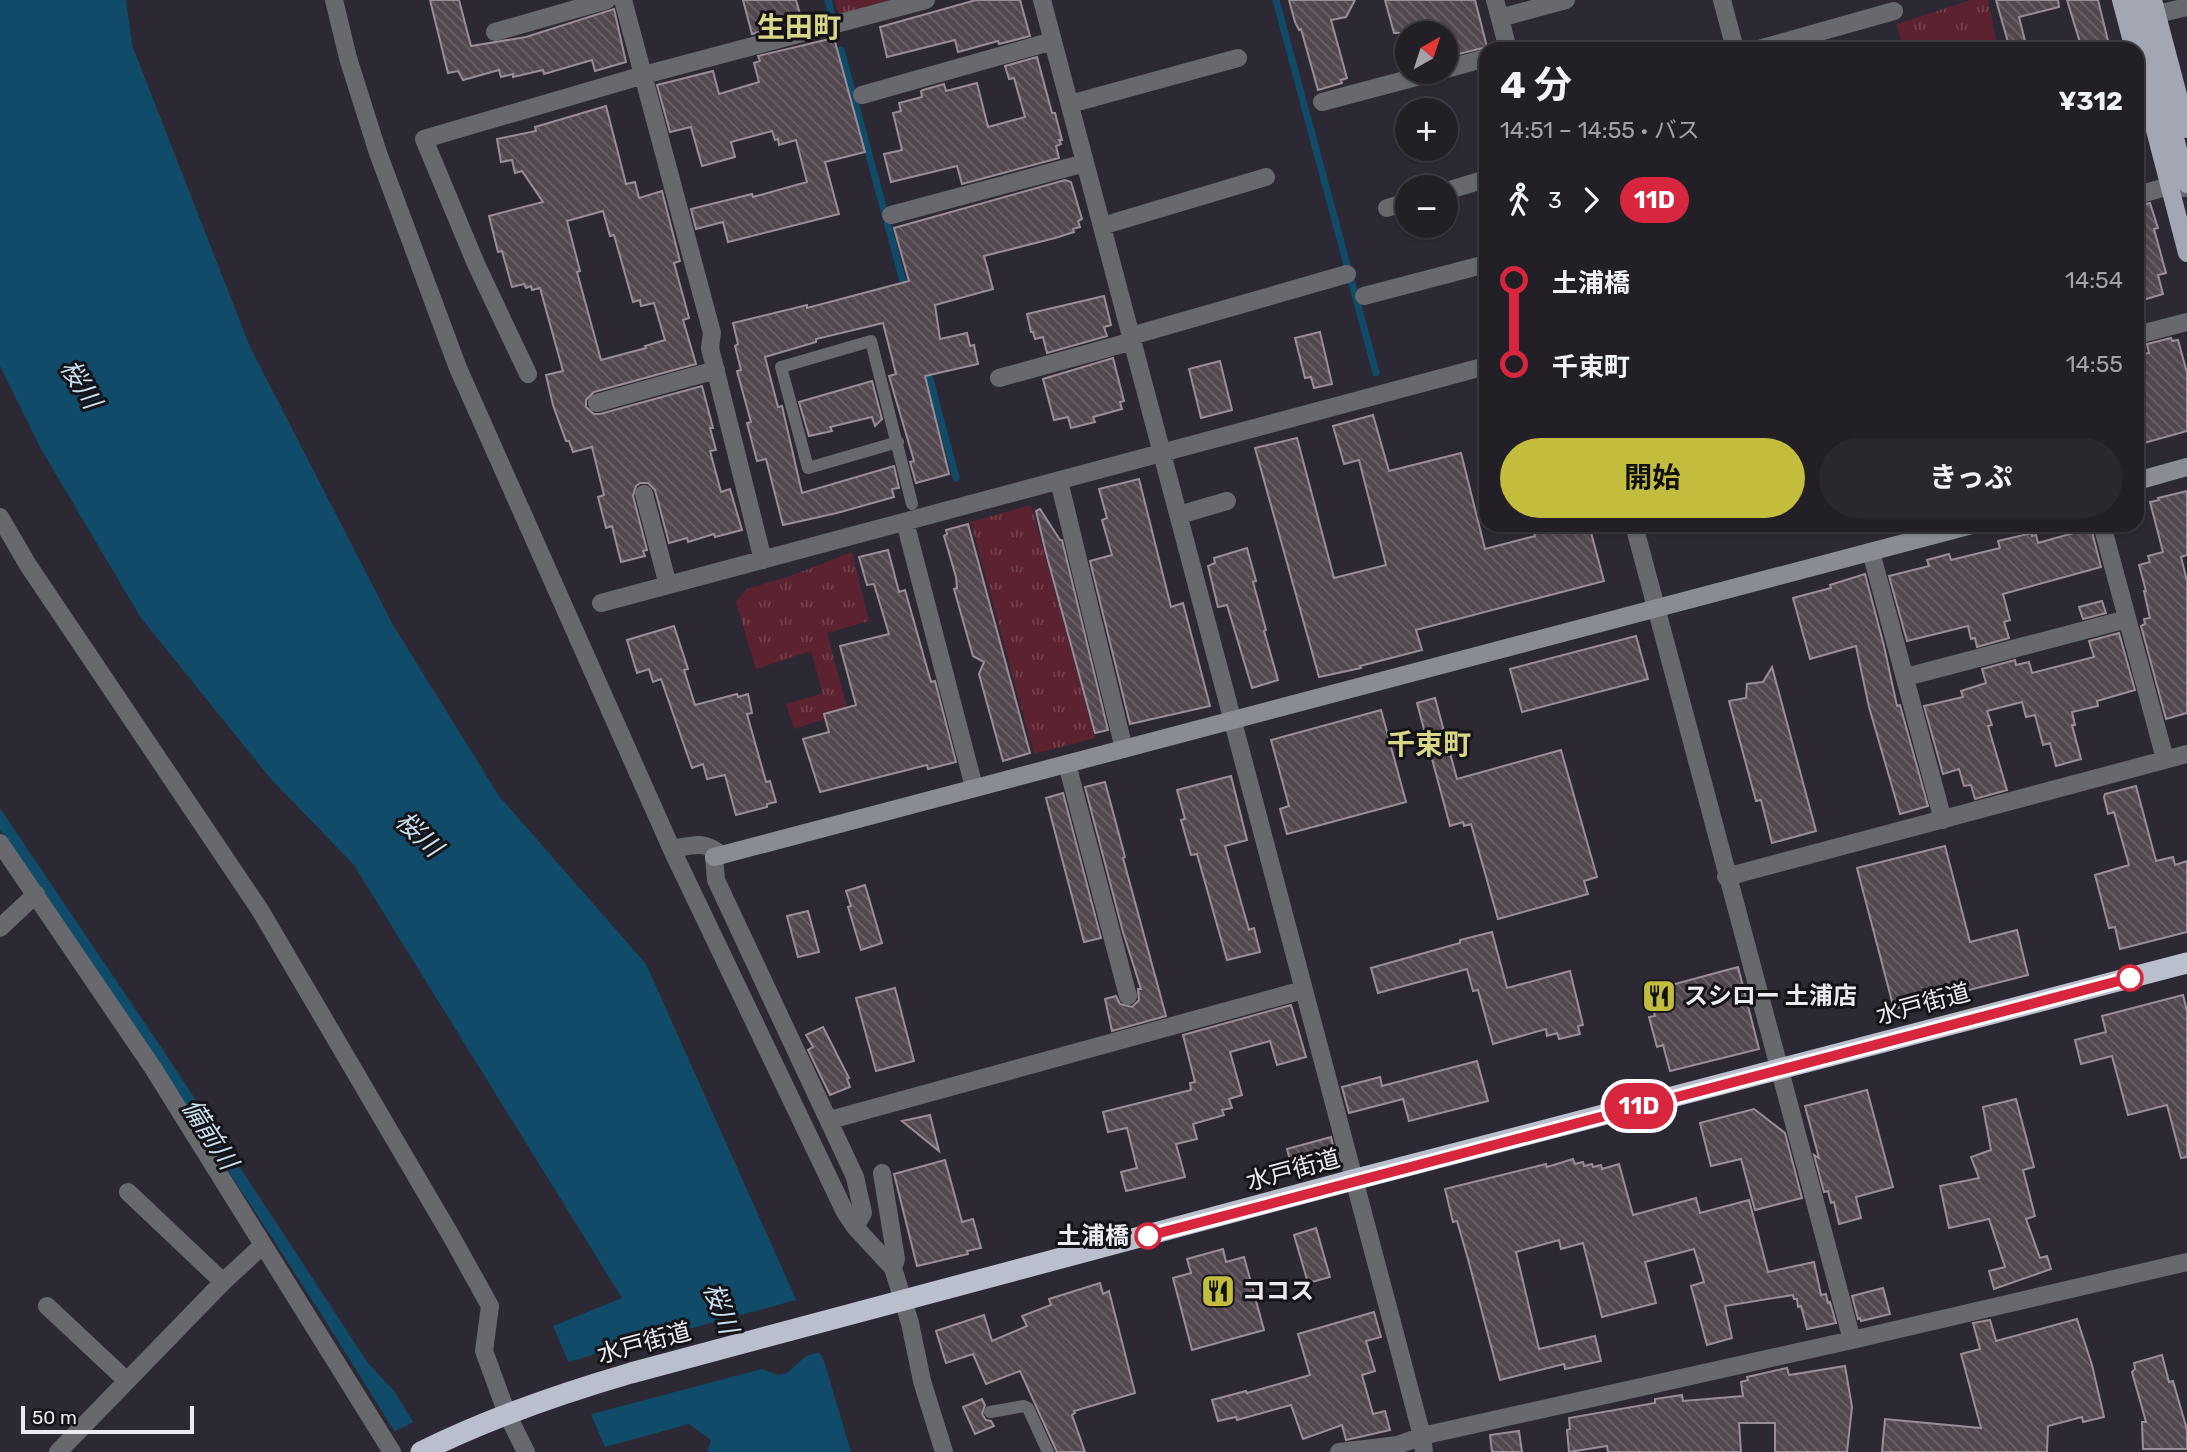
<!DOCTYPE html>
<html lang="ja">
<meta charset="utf-8">
<style>
:root{--surface:#221f27;--page:#2a272f;--text:#f1f3f6;--muted:#a2a2a7;--line:#3f3d44;--accent:#c3bd3e}
body{margin:0;font-family:Rubik,"Noto Sans JP",sans-serif;background:var(--page);color:var(--text);height:100vh;display:flex;flex-direction:column;font-size:26px;white-space:nowrap}
*{box-sizing:border-box;margin:0}
p{font-size:23px;color:var(--muted)}
.icon{flex:none;width:38px;height:38px;fill:none;stroke:currentColor;stroke-width:2;stroke-linecap:round;stroke-linejoin:round}
.map{position:relative;flex:1;overflow:hidden}
.side{position:absolute;left:1479px;top:42px;width:665px;height:490px;display:flex;flex-direction:column;background:var(--surface);border-radius:21px;box-shadow:0 2px 5px #0004,0 0 0 2px var(--line)}
.side>*{flex:none}
.badge{padding:0 14px;border-radius:23px;font-size:24px;line-height:46px}
.needle{width:46px;rotate:39deg}
.buttons{position:absolute;left:1395px;top:21px;display:grid;gap:14px}
.buttons a{display:grid;place-items:center;width:63px;height:63px;border-radius:50%;background:var(--surface);box-shadow:0 2px 5px #0004,0 0 0 2px var(--line);font-size:35px}
.scale{position:absolute;left:21px;bottom:18px;width:173px;box-sizing:border-box;padding-left:7px;border:4px solid #eceaf1;border-top:0;font-size:19px;line-height:24px;white-space:nowrap;color:#eceaf1;-webkit-text-stroke:5px #151318;paint-order:stroke}
.map>.badge{position:absolute;translate:-50% -50%;box-shadow:0 0 0 4px #fff}
.legs{display:flex;align-items:center;gap:10px;height:77px;padding:0 21px;font-size:23px}
.legs p{margin-inline-start:auto}
.summary{display:flex;align-items:center;justify-content:space-between;height:119px;padding:0 21px}
h1{font-size:38px;font-weight:700;line-height:52px}
.cta{display:flex;gap:14px;margin-top:auto;padding:14px 21px}
.cta a{flex:1;height:80px;border-radius:42px;background:var(--accent);color:#111;font-size:28px;font-weight:700;line-height:80px;text-align:center}
.cta a+a{background:var(--page);color:var(--text)}
ul{padding:0 21px;list-style:none}
li{display:flex;align-items:center;gap:24px;height:84px;font-size:26px}
li i{display:grid;place-items:center;width:10px;height:100%;margin:0 9px;background:currentColor}
li i::after{content:'';width:18px;height:18px;margin:-9px;border:5px solid;border-radius:50%;background:var(--surface)}
li p{margin-inline-start:auto}
li:first-child i{background:linear-gradient(#0000 50%,currentColor 0)}
li:last-child i{background:linear-gradient(currentColor 50%,#0000 0)}
.map>svg:first-child{display:block}
.grass{fill:url(#grass-tufts)}
.water{fill:#104b6a}
.pier{fill:#2d2934}
.lines{fill:none;stroke-linecap:round;stroke-linejoin:round}
.stream{stroke:#104b6a;stroke-width:7}
.building{fill:url(#building-back-hatch);stroke:#9b8d97;stroke-width:2;fill-rule:evenodd}
.lane{stroke:#67696f;stroke-width:12}
.street{stroke:#67696f;stroke-width:18}
.secondary{stroke:#898c95;stroke-width:18}
.primary{stroke:#a3a7b3;stroke-width:18}
.highway{stroke:#babfcd;stroke-width:21}
.line-1-casing{stroke:#fff;stroke-width:16}
.line-1{stroke:#d7263d;stroke-width:10}
.stop-1-dot{fill:#fff;stroke:#d7263d;stroke-width:3.5}
.labels{text-anchor:middle;stroke-width:6;stroke-linejoin:round;paint-order:stroke}
.poi-label{font-size:24px;font-weight:bold;fill:#eceaf1;stroke:#151318;text-anchor:start}
.street-label{font-size:24px;fill:#eceaf1;stroke:#151318}
.stop-label{font-size:24px;font-weight:bold;fill:#eceaf1;stroke:#151318;text-anchor:end}
.water-label{font-size:26px;font-style:italic;fill:#c8dfee;stroke:#151318}
.quarter-label{font-size:28px;font-weight:bold;fill:#d9d688;stroke:#151318}
</style>
<div class="map">
<svg width="2187" height="1452" viewBox="0 0 2187 1452">
<defs>
<pattern id="grass-tufts" width="24" height="20" patternUnits="userSpaceOnUse" patternTransform="scale(1.75)"><rect width="24" height="20" fill="#5d2230"/><path d="M3 7l-1-3M5 7V3M7 7l1-3M15 17l-1-3M17 17v-4M19 17l1-3" fill="none" stroke="#74424e"/></pattern>
<pattern id="building-back-hatch" width="6" height="6" patternUnits="userSpaceOnUse" patternTransform="scale(1.75)"><rect width="6" height="6" fill="#52474f"/><path d="M-1 5l2 2M0 0l6 6M5-1l2 2" fill="none" stroke="#6b6269"/></pattern>
</defs>
<rect width="100%" height="100%" fill="#2d2934"/>
<path class="grass" d="M835,0h57l-53,14z
M1971,0h17l10,49h-95l-6,-25z
M1031,505l64,233 -61,16 -63,-232z
M852,552l17,69 -42,12 21,78 -54,18 -8,-25 37,-11 -12,-42 -55,18 -20,-67 11,-13 41,-12z"/>
<path class="water" d="M0,0h126l6,45 118,302 143,278 106,171 147,168 179,400 26,88h-144l4,-12 -22,-16 -84,23 -52,-121 69,-28 -268,-433 -83,-86 -130,-161 -100,-169 -41,-83z
M0,808l165,245 203,310 27,29 36,60h-24c-129,-212 -269,-417 -407,-622z"/>
<path class="pier" d="M800,1299l24,52 -18,5 -19,17 -9,2 -16,-6 -174,46 -23,-52 41,-12 15,-15 26,4z
M416,1421l18,29v2h-31l-12,-19z"/>
<g class="lines">
<path class="stream" d="M828,0l4,16
M1276,0l100,373
M841,50l64,239
M927,368l29,110"/>
</g>
<path class="building" d="M430,0h29l12,46 55,-9 88,-28 12,53 -31,9 -3,-11 -48,14 -1,-4 -30,7v-3l-12,3 -2,-7 -36,10 -5,-9 -10,2z
M743,0h53l6,21 -50,13z
M976,0h44l10,36 -31,8 -1,-3 -40,11 -3,-12 -68,17 -7,-30z
M1289,0h66l-9,17 -15,3 16,58 -6,2 1,3 -24,7 -17,-61 -2,1 -4,-8z
M1385,0h90l12,47 -41,10v-24h-52z
M1996,0h62l1,7 -40,10 8,32h-17z
M2067,0h31l12,49h-28z
M834,38l31,114 -40,10 14,52 -111,28 -5,-20 -27,7 -5,-20 61,-15 1,3 54,-15 -11,-42 -17,5 -1,-6 -3,1 -3,-9 -41,11 4,15 -33,9 -11,-39 -21,5 -13,-47 56,-14 6,23 40,-12 -5,-19 6,-2 -2,-5z
M1037,57l15,56h3l7,27h-3l2,4 -5,2 3,12 -97,26 -5,-18 -66,16 -7,-28 18,-4 -9,-37 8,-2 -2,-8 23,-6 -1,-6 2,-1 21,-6 2,7 31,-8 11,44 37,-10 -11,-39 -5,1 -4,-13z
M606,106l20,78 9,-2 4,16 23,-7 18,70 -6,2 15,55 -6,2 13,44 -102,28 -8,8v7l8,7h6l102,-28 11,42h-3l6,22 -6,1 11,41 9,-3 12,41 -27,7 -1,-3 -26,8 -1,-4 -18,5 -14,-53 -7,-7h-8l-4,3 -3,10 14,54 -4,1 2,5 -24,6 -9,-36 -6,2 -8,-31 6,-2 -12,-48 -19,5 -4,-11h-3l-13,-36 -7,-30 17,-4 -23,-83 -8,2 -1,-4 -5,2 -2,-4 -12,3 -10,-36 -4,1 -9,-36 54,-14 -21,-31 -7,2 -3,-13 -11,2 -4,-23 39,-8 -1,-4zM603,211l7,25 4,-1 19,67 7,-2 1,6 13,-3 11,37 -20,6 1,2 -45,12 -24,-88 3,-1 -13,-50z
M1065,180l6,2 11,37 -4,2 2,6 -7,2 1,3 -19,6 -71,18 9,33 -58,16 5,34 27,-6 3,13 4,-1 4,19 -53,12 24,98 -33,9 -6,-21 4,-1 -25,-85 7,-2 -13,-51 -67,16v3l-51,15 13,50 4,-1 20,87 92,-27 5,22 -7,1 2,8 -57,16 -54,12 -17,-66 -9,2 -10,-38 4,-1 -14,-51 4,-1 -6,-24 3,-2 -5,-21 74,-18v3l102,-27 -15,-53z
M2150,203l8,25 -4,1 12,44 -8,2 5,19 -20,6 -6,-20v-74z
M1104,296l7,29 -7,2 3,9 -60,17 -4,-16 -8,2 -2,-7h-2l-4,-18z
M1320,332l12,52 -18,4 -3,-11 -6,1 -10,-40z
M2171,338l1,3 6,-1 9,33v58l-50,14v-90l12,-2 -2,-9z
M1113,358l11,43 -4,1 2,7 -29,8 2,5 -24,6 -3,-11 -14,3 -11,-41z
M1220,361l12,49 -31,8 -12,-49z
M872,381l10,38 -7,7 -3,-9 -42,10 2,4 -23,5 -10,-34z
M1373,415l16,56 72,-18 24,96 50,-13 -3,-11h57l15,56 -188,49 6,20 -62,16 1,2 -42,9 -64,-229 42,-10 37,140 52,-13 -27,-105 -15,4 -11,-38z
M1139,479l32,128 12,-4 27,103 -80,18 -40,-163 22,-6 -10,-35 5,-2 -8,-29z
M2187,491v64l-6,2 6,24v132l-21,6 -25,-93 4,-2 -1,-5 6,-1 -6,-27h2l-7,-26 11,-3 -2,-6 15,-4 -13,-50 9,-2 -1,-2z
M1040,509l20,31h2l46,190 -13,3 -49,-180 -10,-42z
M968,524l62,229 -27,8 -24,-87 5,-12 -11,-6 -19,-67 3,-1 -1,-11 -12,-41 3,-2 -1,-4z
M2091,528l10,39 -98,27 7,26 -6,2 5,16 -32,9 -2,-9 -4,1 -3,-13 -61,15 -18,-65 40,-10 -2,-6 22,-6 2,6 49,-12 -2,-7 34,-8v3l4,-1 2,8z
M1247,548l9,33 -3,1 13,48 -2,1 14,49 -26,8 -25,-83 -9,2 -10,-41 7,-3 -1,-5z
M888,550l11,42 6,-2 26,92 4,-1 21,81 -28,7 -1,-4 -107,27 -17,-53 26,-7 -5,-18 32,-9 -16,-59 49,-12 -15,-50 -7,1 -8,-28z
M1865,574l19,72 13,60 3,-1 28,101 -28,8 -31,-107 -13,-61 -46,13 -17,-61 38,-10 -1,-3z
M2102,601l4,12 -23,6 -4,-12z
M674,626l14,43 -4,1 11,35 42,-11 1,3 10,-3 4,19 -5,1 19,68 4,-1 6,21 -9,2v3l-31,8 -11,-40 -18,4 -4,-15 -11,4 -31,-89 -8,3 -4,-13 -12,4 -10,-33z
M2119,633l16,57 -38,11 1,5 -26,6 3,13h-3l9,34 -25,7 -6,-23 -7,2 -8,-30 -9,2 -4,-15 -35,9 5,14 -4,1 19,64 -32,9 -4,-14 -7,1 -5,-17 -16,5 -19,-68 39,-9 -2,-6 25,-8 -4,-14 33,-9 1,5 13,-3 3,11 62,-16 -5,-16z
M1636,636l12,43 -126,33 -12,-43z
M1772,667l44,164 -44,12 -11,-43 -5,1 -27,-100 17,-3 1,-14 16,-2z
M1435,698l22,81 104,-29 36,127 -13,4 4,13 -90,25 -27,-95 -7,2 -1,-4 -13,4 -33,-123z
M1381,710l25,92 -119,32 -7,-25 9,-3 -18,-66z
M1231,776l16,64 -22,6 24,84 5,-2 6,24 -33,8 -30,-106 -6,1 -10,-35 4,-1 -8,-29z
M1105,782l20,75 -2,1 43,158 -54,15 -7,-32 11,-3 4,8 12,3 7,-7 -1,-11h3l-18,-57 -38,-145z
M2136,786l20,75 17,-4 2,8 12,-4v71l-67,17 -5,-22 -6,1 -14,-53 34,-10 -15,-53 -6,2 -4,-17 1,-3z
M1063,793l38,145 -17,4 -38,-144z
M1945,846l25,96 47,-12 11,45 -134,34 -37,-141z
M865,885l17,58 -21,7 -13,-43 3,-1 -5,-15z
M808,911l11,41 -21,5 -11,-41z
M1492,932l15,56 63,-17 13,54 -5,1 2,8 -21,5 -2,-6 -10,3 -1,-7 -53,15 -15,-54 -5,1 -6,-22 -89,24 -7,-25 89,-25v-3z
M1738,967l21,82 -89,22 -7,-26 -6,2 -8,-30 6,-1 -6,-25z
M895,988l19,73 -38,10 -20,-73z
M2183,995l4,16v146l-6,1 -14,-53 -39,10 -16,-59 -31,8 -6,-24 31,-8 -4,-16z
M1291,1005l15,52 -29,8 -7,-24 -40,11 12,43 -13,4 3,9 -10,2 2,5 -31,9 4,15 -21,5 9,33 -59,14 -5,-19 16,-4 -10,-40 -19,4 -5,-20 88,-22 -1,-7 5,-1 -12,-47z
M823,1027l26,51 -2,1 3,8 -20,8 -22,-45 5,-3 -7,-12z
M1477,1061l11,40 -79,20 -6,-22 -54,14 -7,-26 38,-10 2,9z
M1867,1090l26,97 -37,10 5,21 -22,6 -5,-22 -3,1 -3,-12 -4,1 -10,-37 5,3 -14,-52z
M2016,1099l18,68 -11,3 12,46 -9,3 14,39 7,-2 4,13 -57,20 -5,-18 16,-4 -16,-48 -40,9 -9,-42 39,-8 -8,-21 20,-7 -8,-43z
M1754,1109l31,24 17,65 -47,12 -14,-51 -30,7 -11,-43z
M930,1115l9,36 -37,-30z
M1331,1137l5,20 -44,11 -5,-19z
M1573,1159l2,5 8,-2 1,4 8,-2 1,3 8,-2 1,4 17,-5 14,51 63,-17 4,15 49,-13 19,72 46,-10 7,33 5,-1 2,9 2,-1 6,21 -29,6 -6,-23 -3,1 -1,-8h-3l-1,-4 -68,11 7,32 -25,7 -16,-59 13,-4 -10,-33 -49,13 11,41 -54,14 -19,-74 -22,6 -2,-9 -43,12 23,97 56,-13 6,25 -36,8 -1,-5 -64,16 -32,-121 -11,-38 -4,1 -8,-33 101,-25 1,3z
M945,1160l17,62 11,-3 8,29 -14,3 1,3 -51,12 -23,-92z
M1316,1228l14,49 -22,6 -14,-48z
M1223,1249l3,13 18,-5 20,73 -72,20 -19,-72 18,-5 -4,-14z
M1100,1283l3,11 6,-3 26,102 -61,18 1,2 -3,2 13,37h-28l-37,-81 -34,13 -13,-30 -27,9 -10,-32 48,-16 8,26 35,-15 -5,-10 29,-11 -2,-6z
M1883,1288l7,26 -29,7 -1,-3 -2,1 -6,-23z
M1374,1312l7,25 -15,4 9,30 -13,4 11,39 12,-3 5,19 -44,10 -4,-15 -39,14 -12,-34 -54,15 -1,-3 -18,4 -6,-21 34,-9 1,2 63,-18 -12,-41z
M2077,1319l15,46 12,52 -21,5 -1,-5 -34,9 -1,26h-165l3,-33 96,9 -20,-74 19,-5 -7,-26 17,-3 6,21z
M2162,1355l7,27 4,-1 14,49v19h-44l-1,-27h4l-14,-50 3,-3 -1,-6z
M1845,1366l7,41 -5,45h-72v-29h-36l2,29h-133l-1,-6 -38,6 -2,-22 3,-1 -1,-11 86,-15v-4l27,-4 1,6 60,-5 -2,-14 7,-2 -1,-3 40,-9 2,7z
M982,1399l3,6 -3,9 4,6 5,1 3,5 -19,8 -12,-27z
M1519,1431l3,21h-30l-2,-17z"/>
<g class="lines">
<path class="lane" d="M898,442l-90,26 -27,-101 90,-26 41,163
M990,1412l34,-6 4,2 20,44"/>
<path class="street" d="M334,0l14,58 30,95 80,215 215,484 172,360 10,15 38,41 17,55 12,58 22,71
M623,0l89,333 -2,15 53,212
M1042,0l380,1436 2,16
M1495,0l13,49
M1722,0l13,49
M2157,14l30,-7
M1500,18l66,-18
M495,32l112,-32
M1759,49l135,-38
M1446,69l40,-11
M862,95l191,-54
M1322,102l113,-30
M1070,104l168,-46
M1446,191l40,-12
M2137,195l33,-9 14,2
M1387,208l20,-6
M891,215l194,-52
M1102,226l164,-49
M1364,296l122,-32
M2137,335l50,-13
M1131,336l216,-62
M528,374l-52,-110 -52,-125 220,-64 282,-75
M999,378l134,-37
M597,403l119,-33
M1059,481l65,268
M644,494l24,91
M1179,515l48,-14
M0,517l28,48 232,345 190,324 40,72 -6,45 23,63 19,38
M905,522l69,265
M1634,525l218,815
M2102,525l63,234
M1871,552l72,268
M601,603l885,-237
M1906,677l221,-58
M1067,764l61,232
M0,843l153,225 239,384
M672,849c22,-4 31,-9 50,6
M714,857l2,23 139,297 8,36 -8,14
M1726,877l461,-123
M0,928l36,-34
M830,1120l473,-130
M882,1173l14,86 -3,9
M128,1192l95,90
M47,1306l80,75
M58,1452l165,-170 40,-37
M1339,1452l59,-7 24,-9 430,-96 335,-78"/>
<path class="secondary" d="M2137,481l50,-14
M714,857l1258,-332"/>
<path class="primary" d="M2121,0l13,49
M2139,0l48,184
M2153,0l34,129
M2137,61l50,192"/>
<path class="highway" d="M421,1452c68,-34 138,-58 210,-79l722,-193 834,-217"/>
</g>
<g class="lines">
<g class="line-1-casing">
<path id="line-1" d="M1148,1236l982,-258"/>
</g>
<use href="#line-1" class="line-1"/>
</g>
<defs>
<g id="restaurant-square" transform="scale(1.75)"><rect x="-9" y="-9" width="18" height="18" rx="4" fill="#c3bd3e" stroke="#151318"/><path d="M-5-6h1v4h1v-4h1v4h1v-4h1v5L-1.5 .5V6h-2V.5L-5-1ZM5-6V6H3V1.5H1.5Q1.5-4 5-6Z" fill="#111"/></g>
</defs>
<g fill-rule="evenodd">
<use href="#restaurant-square" x="1659" y="996"/>
<use href="#restaurant-square" x="1218" y="1291"/>
</g>
<g class="stop-1-dot">
<circle cx="2130" cy="978" r="12"/>
<circle cx="1148" cy="1236" r="12"/>
</g>
<g class="labels">
<g class="poi-label">
<text x="1684" y="1004">スシロー 土浦店</text>
<text x="1242" y="1299">ココス</text>
</g>
<g class="street-label">
<text transform="translate(1923 1004) rotate(-15)" y="8">水戸街道</text>
<text transform="translate(1293 1170) rotate(-15)" y="8">水戸街道</text>
<text transform="translate(644 1343) rotate(-15)" y="8">水戸街道</text>
</g>
<g class="stop-label">
<text x="1129" y="1244">土浦橋</text>
</g>
<g class="water-label">
<text transform="translate(81 384) rotate(58)" y="9">桜川</text>
<text transform="translate(419 834) rotate(43)" y="9">桜川</text>
<text transform="translate(210 1134) rotate(57)" y="9">備前川</text>
<text transform="translate(721 1308) rotate(69)" y="9">桜川</text>
</g>
<g class="quarter-label">
<text x="799" y="37">生田町</text>
<text x="1429" y="754">千束町</text>
</g>
</g>
</svg>
<div class="buttons">
<a><svg class="needle" viewBox="-14 -14 28 28"><path d="M0-13l5 13h-10z" fill="#e53935"/><path d="M0 13l5-13h-10z" fill="#a2a2a7"/></svg></a>
<a>+</a>
<a>−</a>
</div>
<div class="scale">50 m</div>
<b class="badge" style="left:1639px;top:1106px;background:#d7263d;color:#fff">11D</b>
<section class="side">
<div class="summary"><div><h1>4 分</h1><p>14:51 – 14:55 · バス</p></div><b>¥312</b></div>
<div class="legs"><svg class="icon" aria-label="walk" viewBox="0 0 24 24"><circle cx="13" cy="4" r="2"/><path d="M13 8l-2 6 4 7M11 14l-3 7M7 12l3-4h3l4 4"/></svg>3<svg class="icon" aria-label="forward" viewBox="0 0 24 24"><path d="M9 5l7 7-7 7"/></svg><b class="badge" style="background:#d7263d;color:#fff">11D</b></div>
<ul>
<li><i style="color:#d7263d"></i><b>土浦橋</b><p>14:54</p></li>
<li><i style="color:#d7263d"></i><b>千束町</b><p>14:55</p></li>
</ul>
<div class="cta"><a>開始</a><a>きっぷ</a></div>
</section>
</div>
